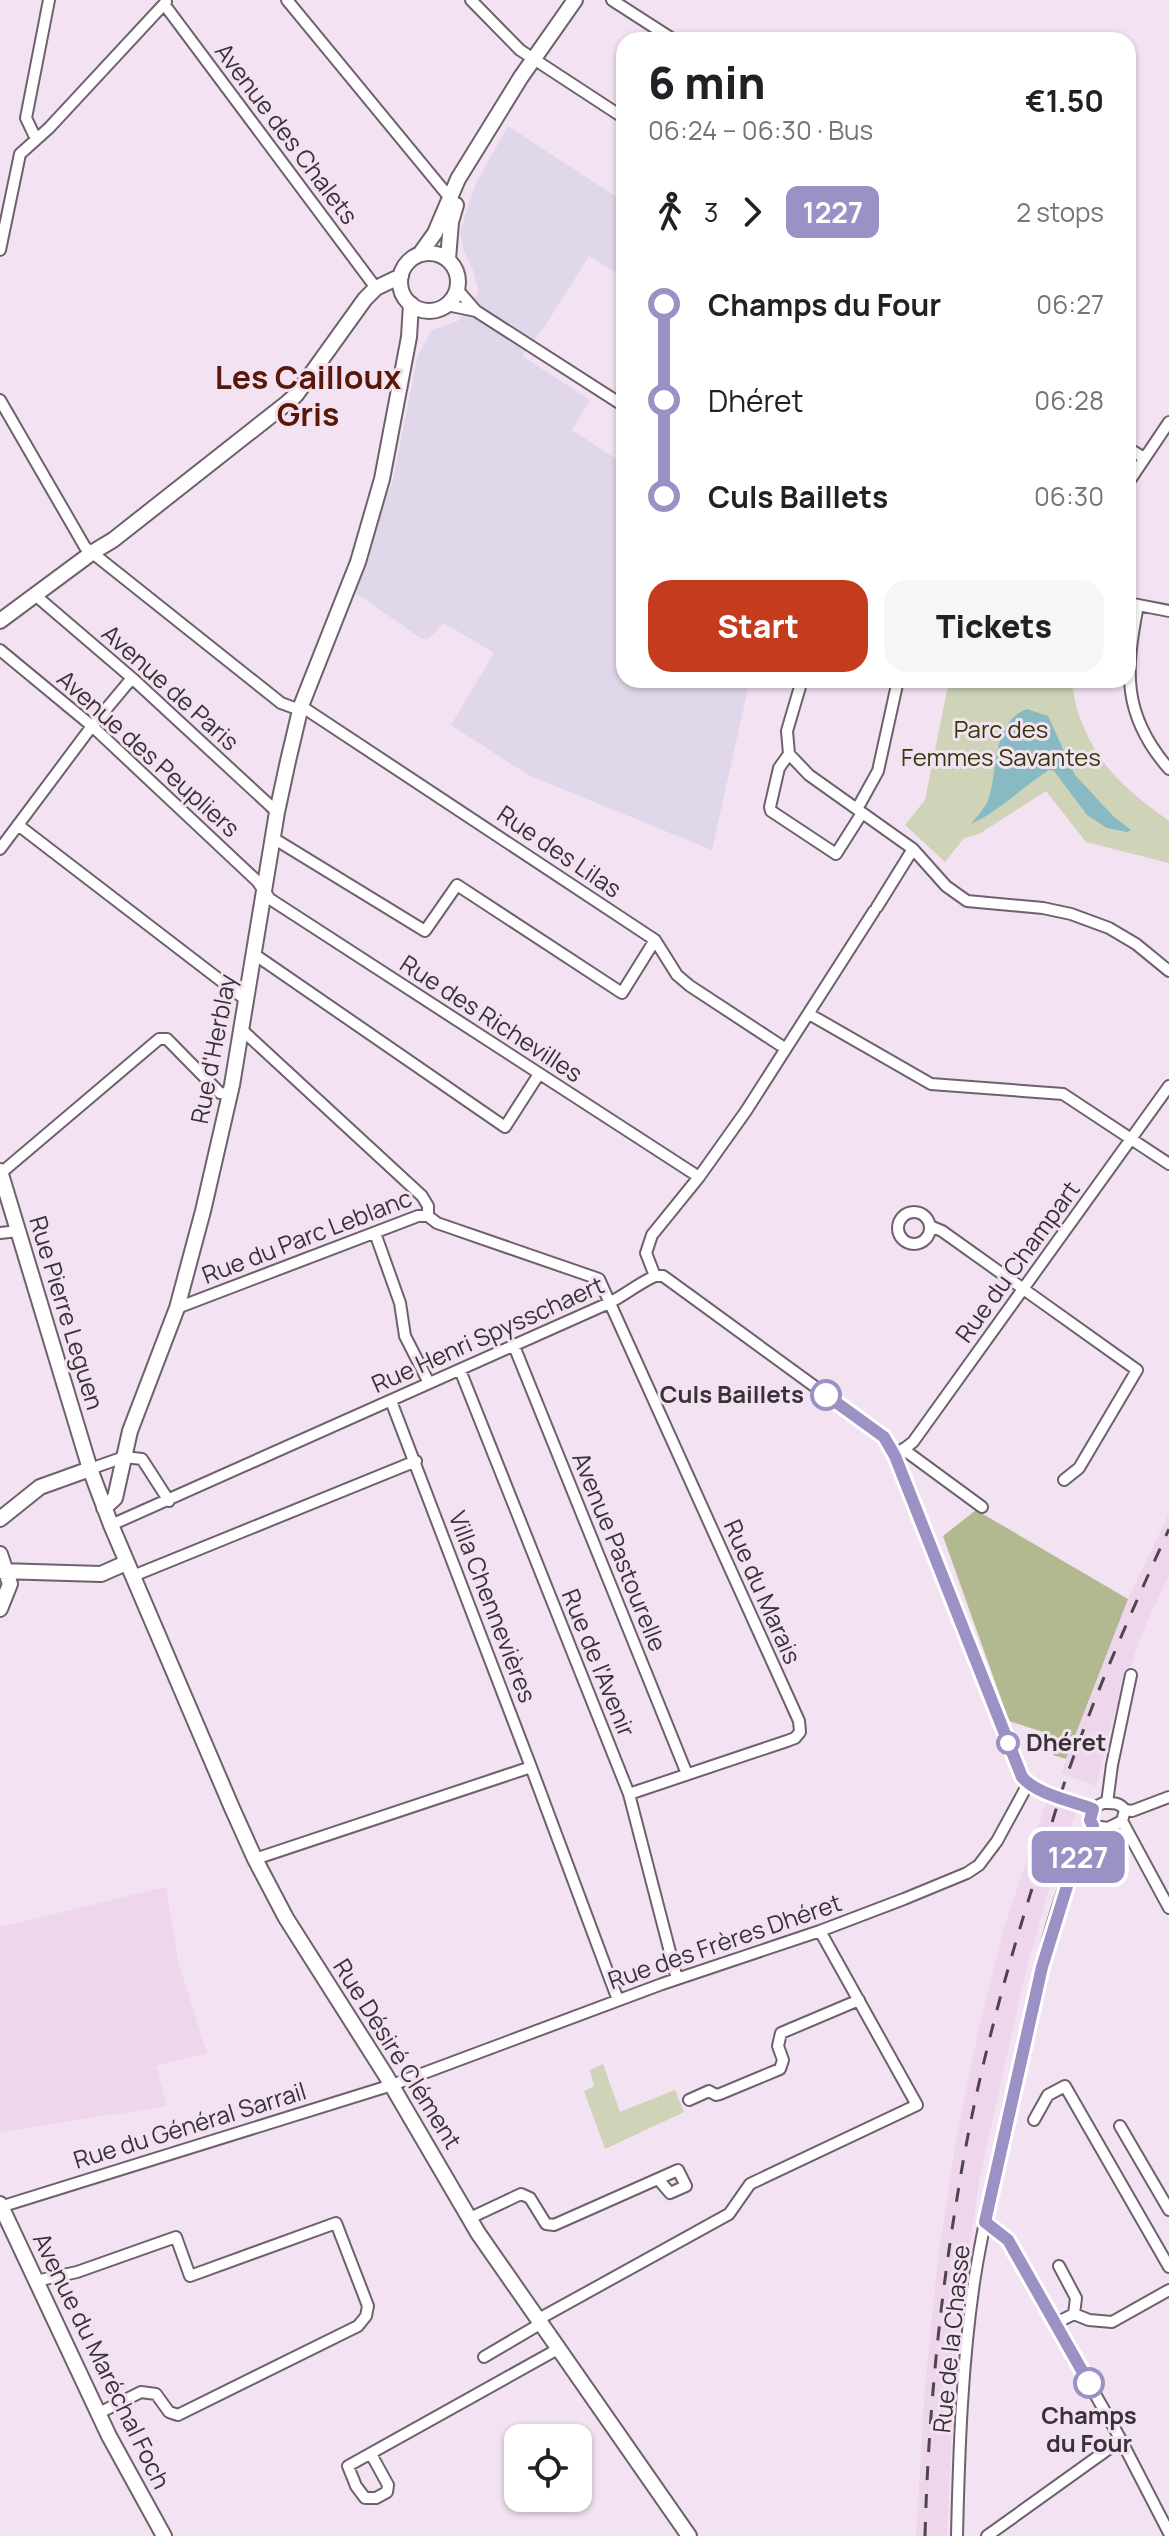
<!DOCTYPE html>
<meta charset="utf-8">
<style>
:root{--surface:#fff;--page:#f6f6f6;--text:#202124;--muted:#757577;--accent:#c53b1d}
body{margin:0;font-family:Manrope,sans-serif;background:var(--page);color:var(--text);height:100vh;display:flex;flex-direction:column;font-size:30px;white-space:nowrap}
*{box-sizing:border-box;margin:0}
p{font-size:26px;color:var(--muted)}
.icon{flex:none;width:44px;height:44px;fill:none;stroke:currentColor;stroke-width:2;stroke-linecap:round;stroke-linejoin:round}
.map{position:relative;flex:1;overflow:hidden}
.side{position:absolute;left:616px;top:32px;width:520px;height:656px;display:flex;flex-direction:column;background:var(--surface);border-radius:24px;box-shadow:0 2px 6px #0004}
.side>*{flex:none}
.badge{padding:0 16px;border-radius:12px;font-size:28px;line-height:52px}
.fabs{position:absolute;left:504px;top:2424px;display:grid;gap:16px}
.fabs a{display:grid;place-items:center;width:88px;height:88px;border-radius:16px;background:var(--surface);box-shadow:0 2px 6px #0004;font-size:40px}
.map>.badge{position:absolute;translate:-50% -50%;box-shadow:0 0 0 4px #fff}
.legs{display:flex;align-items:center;gap:12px;height:88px;padding:0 32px;font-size:26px}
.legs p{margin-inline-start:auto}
.headline{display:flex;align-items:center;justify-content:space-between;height:136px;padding:0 32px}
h1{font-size:44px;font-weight:800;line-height:60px}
.primary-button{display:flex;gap:16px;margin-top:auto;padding:16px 32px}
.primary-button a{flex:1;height:92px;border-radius:24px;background:var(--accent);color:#fff;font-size:32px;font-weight:800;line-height:92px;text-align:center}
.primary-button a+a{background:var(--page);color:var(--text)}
ul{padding:0 32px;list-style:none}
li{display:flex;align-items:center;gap:28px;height:96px;font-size:30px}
li i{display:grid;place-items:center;width:12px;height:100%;margin:0 10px;background:currentColor}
li i::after{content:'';width:20px;height:20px;margin:-10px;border:6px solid;border-radius:50%;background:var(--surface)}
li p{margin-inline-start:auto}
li:first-child i{background:linear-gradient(#0000 50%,currentColor 0)}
li:last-child i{background:linear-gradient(currentColor 50%,#0000 0)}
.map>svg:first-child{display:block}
.industrial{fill:#e1d7ea}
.built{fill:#eed7ec}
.green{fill:#cfd3b7}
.forest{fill:#b2b890}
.water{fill:#87bac2}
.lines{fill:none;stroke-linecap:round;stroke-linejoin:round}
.street-casing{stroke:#6e616d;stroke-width:14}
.secondary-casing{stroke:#6e616d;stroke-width:18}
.street{stroke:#fff;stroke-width:10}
.secondary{stroke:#fff;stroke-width:14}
.rail{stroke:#4d464c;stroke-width:3;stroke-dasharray:14 14;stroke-linecap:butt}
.line-1-casing{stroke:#fff;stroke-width:18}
.line-1{stroke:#9c91c5;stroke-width:12}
.stop-1-dot{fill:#fff;stroke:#9c91c5;stroke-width:4}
.labels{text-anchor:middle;stroke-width:6;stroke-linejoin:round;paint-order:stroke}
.street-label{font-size:24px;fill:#383237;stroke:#f3e2f1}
.park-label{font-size:24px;fill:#353908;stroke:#f3e2f1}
.stop-label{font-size:24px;font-weight:bold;fill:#383237;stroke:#f3e2f1;text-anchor:end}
.district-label{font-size:32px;font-weight:bold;fill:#591708;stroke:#f3e2f1}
</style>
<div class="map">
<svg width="1169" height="2536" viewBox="0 0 1169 2536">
<rect width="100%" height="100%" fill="#f3e2f1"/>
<path class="industrial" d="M508,126l116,76v76l-35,-22 -44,70 -23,30 68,44 -18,30 52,34v216h126l-38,170 -184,-75 -77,-50 43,-72 -50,-30 -15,15 -7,1 -69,-48 14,-33 17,-57 8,-17 26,-129 14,-25 26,-9 21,-29 -6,-22 -9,-18 -4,-20 16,-49z"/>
<path class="built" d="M1169,1513v62l-27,58 -29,84 -17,69 -35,-13 67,-174z
M1047,1800l29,12 -23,65 -27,94 -46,205 -15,102 -11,100 -7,158h-31l9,-150 13,-127 18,-119 23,-112 25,-100z
M166,1887l13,78 28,88 -51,13 11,40 -167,26v-205z"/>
<path class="green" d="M949,680h122c3,14 5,30 11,43 18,46 48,70 87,98v42l-83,-21 -40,-51 -67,43 -15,4 -19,24 -40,-37 20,-25z
M603,2064l17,48 55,-22 9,22 -79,37 -21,-58 10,-5 -4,-16z"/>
<path class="forest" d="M976,1510l152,89 -62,160 -13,-4 2,-19 -46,-15 -66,-185z"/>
<path class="water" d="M1027,709l21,7 27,59 39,42 17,13 -4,2 -20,-4 -20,-13 -33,-44 -5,-1c-27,17 -49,41 -78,54 6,-8 15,-17 18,-26 9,-30 3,-75 38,-89z"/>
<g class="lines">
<g class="street-casing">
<path id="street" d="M287,0l163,198
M471,0l49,50 104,68
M612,0l62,40
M164,4l212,284
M36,139l-10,-21 23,-118
M0,250l20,-96 29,-26 117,-126
M457,289l19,22
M447,305l29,6 148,95
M0,400l85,147 196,156 19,7
M1128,448l16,10
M1128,483l41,-61
M35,595l97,83 145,134
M1128,603l41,8
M1138,605c-13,66 -16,110 31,164
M0,650l92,76 165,155 13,18 429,278
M301,706l354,234 22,35 13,11 90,59
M789,754l20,21 104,74 33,37 21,15 76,7 28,6 38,14 27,16 33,27
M789,754l-10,14 -9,39 1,4 65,43 26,-41
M789,754l-2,-23 15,-51
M857,809l21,-38 20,-91
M18,825l228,175
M273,838l152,93 32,-46 165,108 33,-53
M0,849l92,-123 40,-48
M877,907l36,-58
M254,954l251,173 34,-53
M809,1014l122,70 132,10 106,70
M241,1029l181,167 6,10v10
M1,1173l158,-134h8l53,54 10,1
M898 1228a16 16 0 1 1 32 0a16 16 0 1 1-32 0Z
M428,1216l9,7 162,56 200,442 1,11 -5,6 -8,3 -158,53
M930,1226l12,5 195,139 -58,98 -15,12
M0,1233l18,-2
M375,1233l25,70 5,33 24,47
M655,1276h8l7,5 214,156 11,19 122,311 11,17 28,11
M655,1276l-9,-23 6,-18 47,-58 47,-66 128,-200
M177,1308l241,-92h10
M514,1346l173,428
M460,1370l169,424 48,185
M903,1449l79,58
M895,1456l18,-14 256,-356
M90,1469l34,-12 18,2 27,42
M111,1525l498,-222c16,-8 30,-20 46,-27
M133,1576l283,-115
M531,1767l87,233
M1071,1801l22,8
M1103,1803c10,0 16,-1 22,7l-3,11 -14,7 -15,-2c-6,-11 -1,-18 10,-23z
M1107,1803l5,-38 19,-90
M1125,1810l7,1 37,-14
M1122,1821l47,87
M255,1859l276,-92 -140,-366
M689,2100l20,-9 7,4 4,-1 60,-25 3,-9 -5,-14 3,-13 78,-33
M1034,2120l14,-25 17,-9 104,181
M1120,2126l49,84
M0,2207l392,-122 270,-101 158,-53 84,-32 63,-26 12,-8 18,-24 31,-57
M470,2218l51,-24 9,4 16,26 8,1 124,-55 8,16 -16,7 -12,-14
M985,2222l23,18 113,200 48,93
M1059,2266l17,32 -2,16
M36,2281l41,-9 99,-35 14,39 146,-53 32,83 -2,10 -8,10 -180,89 -9,-3 -13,-18 -15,-2 -42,21
M537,2320l192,-106 21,-30 167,-79 -97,-174
M1054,2324l20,-10 15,6 23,2 57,-32
M484,2357l56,-33
M371,2454l17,31 -1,7 -11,6h-11l-9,-12 -8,-20 210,-117
M957,2536c2,-86 5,-175 18,-260 12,-74 31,-147 46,-220 16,-72 34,-167 72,-230
M987,2536l134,-96"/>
</g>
<g class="secondary-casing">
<path id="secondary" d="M400 282a29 29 0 1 1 58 0a29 29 0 1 1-58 0Z
M420,254l15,-21 23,-54 63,-102 54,-77
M448,259l3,-37 5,-17
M0,621l93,-69 20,-12 174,-137 9,-8 69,-96 11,-11 25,-12
M0,1171l90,298 21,56 121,283 23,51 31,59 99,156 93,159 211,303
M104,1508l11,-10 15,-67 47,-123 26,-97 29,-126 45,-273 11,-51 13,-55 57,-144 24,-83 27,-142 2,-33
M0,1519l40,-32 50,-18
M0,1554l10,30 -10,25
M0,1571l101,3 25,-11
M0,2204l109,232 55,100"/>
</g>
<use href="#street" class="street"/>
<use href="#secondary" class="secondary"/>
<path class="rail" d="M925,2536c3,-115 14,-231 33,-344 18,-114 49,-226 84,-335 9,-31 18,-63 29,-93 28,-80 63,-158 98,-235"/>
</g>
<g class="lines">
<g class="line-1-casing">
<path id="line-1" d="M826,1395l58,42 11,19 127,321c14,17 50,24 71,32l-3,11 3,6 -21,44 -30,97 -57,255 23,18 81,143"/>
</g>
<use href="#line-1" class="line-1"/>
</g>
<g class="stop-1-dot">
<circle cx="826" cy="1395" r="14"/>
<circle cx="1008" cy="1743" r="10"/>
<circle cx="1089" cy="2383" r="14"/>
</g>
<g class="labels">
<g class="street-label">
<text transform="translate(286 134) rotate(53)" y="8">Avenue des Chalets</text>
<text transform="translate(170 688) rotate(42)" y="8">Avenue de Paris</text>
<text transform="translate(148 754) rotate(42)" y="8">Avenue des Peupliers</text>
<text transform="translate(559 852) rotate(34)" y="8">Rue des Lilas</text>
<text transform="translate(491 1019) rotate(33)" y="8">Rue des Richevilles</text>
<text transform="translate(214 1049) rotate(-79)" y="8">Rue d'Herblay</text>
<text transform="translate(307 1237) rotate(-21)" y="8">Rue du Parc Leblanc</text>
<text transform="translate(1018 1262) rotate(-54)" y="8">Rue du Champart</text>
<text transform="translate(66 1313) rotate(73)" y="8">Rue Pierre Leguen</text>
<text transform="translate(488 1335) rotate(-24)" y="8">Rue Henri Spysschaert</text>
<text transform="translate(619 1552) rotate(68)" y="8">Avenue Pastourelle</text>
<text transform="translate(762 1592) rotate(66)" y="8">Rue du Marais</text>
<text transform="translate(492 1607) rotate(69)" y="8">Villa Chennevières</text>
<text transform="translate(598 1663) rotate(68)" y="8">Rue de l'Avenir</text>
<text transform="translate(725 1942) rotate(-19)" y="8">Rue des Frères Dhéret</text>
<text transform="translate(397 2054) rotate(58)" y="8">Rue Désiré Clément</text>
<text transform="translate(190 2126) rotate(-17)" y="8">Rue du Général Sarrail</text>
<text transform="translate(952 2339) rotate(-84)" y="8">Rue de la Chasse</text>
<text transform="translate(101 2361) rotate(64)" y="8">Avenue du Maréchal Foch</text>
</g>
<g class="park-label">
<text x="1001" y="738">Parc des<tspan x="1001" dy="28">Femmes Savantes</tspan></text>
</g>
<g class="stop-label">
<text x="804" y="1403">Culs Baillets</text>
<text x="1026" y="1751" text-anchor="start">Dhéret</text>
<text x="1089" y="2424" text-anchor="middle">Champs<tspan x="1089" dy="28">du Four</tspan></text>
</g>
<g class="district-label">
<text x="308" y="389">Les Cailloux<tspan x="308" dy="37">Gris</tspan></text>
</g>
</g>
</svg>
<div class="fabs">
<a><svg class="icon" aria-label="locate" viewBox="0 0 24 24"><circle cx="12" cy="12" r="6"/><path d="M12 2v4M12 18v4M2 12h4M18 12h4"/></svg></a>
</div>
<b class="badge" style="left:1078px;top:1857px;background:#9c91c5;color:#fff">1227</b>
<section class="side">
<div class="headline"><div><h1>6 min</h1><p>06:24 – 06:30 · Bus</p></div><b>€1.50</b></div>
<div class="legs"><svg class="icon" aria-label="walk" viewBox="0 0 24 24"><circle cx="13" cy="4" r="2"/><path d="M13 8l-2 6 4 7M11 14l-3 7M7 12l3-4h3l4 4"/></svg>3<svg class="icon" aria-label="forward" viewBox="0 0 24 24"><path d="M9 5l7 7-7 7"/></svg><b class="badge" style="background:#9c91c5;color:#fff">1227</b><p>2 stops</p></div>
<ul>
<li><i style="color:#9c91c5"></i><b>Champs du Four</b><p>06:27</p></li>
<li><i style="color:#9c91c5"></i><span>Dhéret</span><p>06:28</p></li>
<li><i style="color:#9c91c5"></i><b>Culs Baillets</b><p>06:30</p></li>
</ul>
<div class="primary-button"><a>Start</a><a>Tickets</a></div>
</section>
</div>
